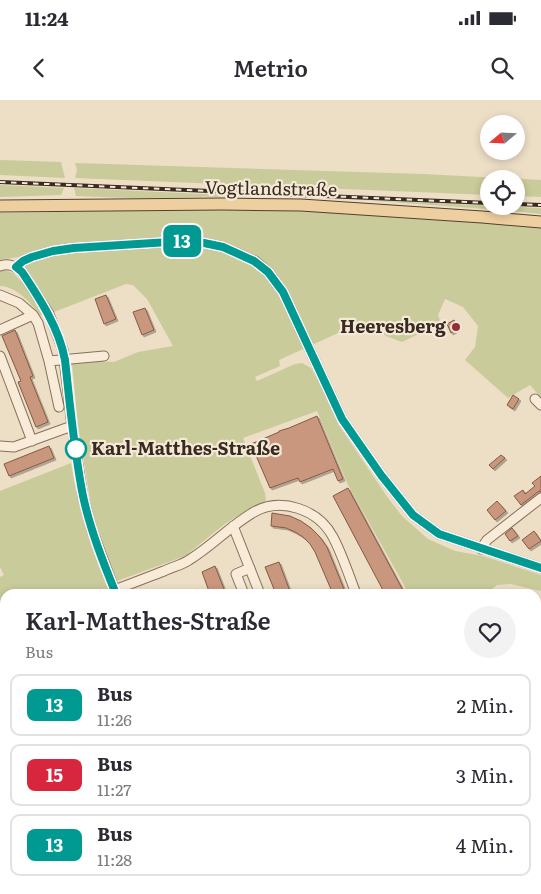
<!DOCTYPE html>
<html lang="de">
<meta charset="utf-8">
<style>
:root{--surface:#fff;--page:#f2f2f3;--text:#2b2b33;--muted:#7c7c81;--line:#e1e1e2}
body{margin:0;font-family:Literata,serif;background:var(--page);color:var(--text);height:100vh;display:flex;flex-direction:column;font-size:19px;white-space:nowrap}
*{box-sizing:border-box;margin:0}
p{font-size:16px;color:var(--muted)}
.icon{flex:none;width:28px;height:28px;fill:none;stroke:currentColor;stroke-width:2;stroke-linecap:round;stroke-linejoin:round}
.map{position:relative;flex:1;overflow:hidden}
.side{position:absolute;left:0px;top:489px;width:541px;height:306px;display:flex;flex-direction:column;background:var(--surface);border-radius:15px 15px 0 0;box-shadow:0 2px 8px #0003}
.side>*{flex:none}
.badge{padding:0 10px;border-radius:8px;font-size:18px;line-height:32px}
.needle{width:32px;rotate:251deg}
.tools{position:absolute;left:480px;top:15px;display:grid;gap:10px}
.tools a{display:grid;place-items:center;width:45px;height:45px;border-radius:50%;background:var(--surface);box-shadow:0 2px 8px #0003;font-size:25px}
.map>.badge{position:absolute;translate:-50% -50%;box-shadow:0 0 0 2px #fff}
.round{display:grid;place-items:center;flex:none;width:52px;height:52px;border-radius:26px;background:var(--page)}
.head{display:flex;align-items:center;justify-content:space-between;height:85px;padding:0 25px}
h1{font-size:24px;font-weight:600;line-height:38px}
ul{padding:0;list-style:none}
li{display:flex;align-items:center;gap:15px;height:62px;margin:0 10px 8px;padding:0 15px;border:2px solid var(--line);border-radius:10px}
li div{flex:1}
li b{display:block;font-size:19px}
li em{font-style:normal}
li .badge{min-width:55px;font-weight:700;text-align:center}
.status{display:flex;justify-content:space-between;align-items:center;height:35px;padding:0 25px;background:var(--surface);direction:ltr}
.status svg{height:14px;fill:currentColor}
header{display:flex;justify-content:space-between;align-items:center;height:65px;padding:0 25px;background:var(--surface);font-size:22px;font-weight:600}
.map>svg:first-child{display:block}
.green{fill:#c9cb9a}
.building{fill:#c9977e;stroke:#865943;filter:url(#shadow)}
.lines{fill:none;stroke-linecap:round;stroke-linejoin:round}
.minor-casing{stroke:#88705c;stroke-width:11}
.major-casing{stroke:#563f30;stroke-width:13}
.minor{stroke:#f8ecd9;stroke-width:9}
.major{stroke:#eed0a0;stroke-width:11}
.rail-casing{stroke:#382a20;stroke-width:4}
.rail{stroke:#f4e9d6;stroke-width:2;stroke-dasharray:5.5;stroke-linecap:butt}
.line-casing{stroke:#fff;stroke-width:11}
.line{stroke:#009a93;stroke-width:8}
.poi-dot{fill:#942f37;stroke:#f4e9d6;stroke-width:2}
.stop-dot{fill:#fff;stroke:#009a93;stroke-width:2.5}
.labels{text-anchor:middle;stroke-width:4.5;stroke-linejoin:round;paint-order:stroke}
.street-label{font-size:18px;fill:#382a20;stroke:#f4e9d6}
.poi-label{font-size:18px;font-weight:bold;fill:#382a20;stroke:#f4e9d6;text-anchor:end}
.stop-label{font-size:18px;font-weight:bold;fill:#382a20;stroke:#f4e9d6;text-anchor:start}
</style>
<div class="status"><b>11:24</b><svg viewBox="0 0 49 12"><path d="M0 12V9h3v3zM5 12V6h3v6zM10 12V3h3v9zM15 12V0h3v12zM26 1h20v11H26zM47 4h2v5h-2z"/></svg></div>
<header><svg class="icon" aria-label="back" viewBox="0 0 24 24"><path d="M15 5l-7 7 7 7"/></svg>Metrio<svg class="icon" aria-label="search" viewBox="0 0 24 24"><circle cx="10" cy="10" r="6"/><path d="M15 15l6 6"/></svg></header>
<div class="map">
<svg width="541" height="794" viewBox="0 0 541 794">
<defs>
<filter id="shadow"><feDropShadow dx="2" dy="2" stdDeviation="0" flood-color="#0004"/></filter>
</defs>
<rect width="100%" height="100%" fill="#eddec6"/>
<path class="green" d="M0,60l61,2 4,16 -65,-3z
M75,63l348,11 118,6v17l-25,-1v-17h-27v16l-414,-17 2,-8z
M0,85l64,3 -3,7 -61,2z
M74,88l151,7 2,1c-9,2 -18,0 -27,1 -41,2 -83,1 -124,-1z
M363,100l178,8v6l-41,-4z
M234,109h45l262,16v173l-11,-13 -22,13 -43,-38 10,-13 3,-21 -15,-19 -18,-8 -7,16 3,8 -39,19 -16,-6 -13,-11 -9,3 -17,1 -68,31 1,6 -25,11 2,4 38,-17 7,-1 9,5 8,14 19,42 50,74 14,18 26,23 27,12 28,5 58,19v16l-30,-7 -14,1 -11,9h-77l-61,-109 -31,-74 -74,27 22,55 1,8 -30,16 -10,6 -41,33 -68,25 -15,-35 -11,-40 -13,-81 -6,-61 22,-3 20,1 24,-10 35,-6 -26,-47 -14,-14 -7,-1 -72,28 -36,-55 -18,3v-47z
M5,170l8,3 10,10 20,31 -2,2c-11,-13 -23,-29 -41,-30v-15z
M71,363l5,28 8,25 13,43 15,35h-107v174l-5,-4v-187l4,-2 -4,-8v-76z
M0,670l5,9v78l-5,-11z
M40,790h70l13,4h-80z"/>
<path class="building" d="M106,195l10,24 -12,5 -9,-25z
M145,208l9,22 -12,5 -9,-23z
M454,220l4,9 -7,4 -4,-9z
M15,230l18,46 -3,1 18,45 -12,5 -18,-45 3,-1 -19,-45z
M513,295l6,4 -6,10 -6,-4z
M317,316l26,63 -5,2 -5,-12 -33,13 -2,-4 -28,10 -19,-44 28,-12v-1l10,-3z
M49,346l5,12 -45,18 -5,-12z
M501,355l4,3 -12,11 -4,-4z
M541,376v16l-2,-1 -18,14 -7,-9 9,-6 2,4 10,-8 -3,-3z
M348,388l57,106h-20l-52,-98z
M497,401l9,10 -11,9 -8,-10z
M272,413l18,3 11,5 10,7 9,9 7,10 19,47h-13l-18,-42 -5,-8 -7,-7 -8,-5 -9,-4 -15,-2z
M512,428l6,8 -8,5 -5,-7z
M534,431l7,10 -12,8 -7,-9z
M279,462l12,32h-15l-11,-27z
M215,466l11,28h-16l-8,-22z"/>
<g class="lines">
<g class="minor-casing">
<path id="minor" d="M0,166c9,-3 15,0 22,6l27,42 14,36 9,76 11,71 9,33 24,64
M16,167l7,-6 9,-4 21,-6 21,-3 111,-7 19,2 19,4 32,14 13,11 15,20 59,127 39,56 32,40 26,19 102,34
M0,195l19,8 14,12 5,8 11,38 10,46
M0,230l33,-15
M0,256l32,85
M49,261l55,-5
M535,299l6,6
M0,346l14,1 58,-21
M233,426l27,68
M481,449l6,-9 54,-42
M114,490c17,-6 34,-13 50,-19 8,-4 18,-6 25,-11 23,-14 41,-34 65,-48 27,-15 64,-3 79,25 9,17 16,38 23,57
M244,494l-8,-20 14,-6
M536,668l5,12
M536,695l5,-2
M231,790l1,4
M302,790l2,4
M321,790l1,4
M388,790l2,4
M331,794l9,-4
M442,794l10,-4"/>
</g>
<g class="major-casing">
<path id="major" d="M0,106l222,-2 79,1 181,12 59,5"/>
</g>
<use href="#minor" class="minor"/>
<use href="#major" class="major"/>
<g class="rail-casing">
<path id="rail" d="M0,82l489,21
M516,104l25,1"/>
</g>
<use href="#rail" class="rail"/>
</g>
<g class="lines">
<g class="line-casing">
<path id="line" d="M116,494c-13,-32 -26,-65 -33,-98 -9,-45 -13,-91 -18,-136 -6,-32 -25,-61 -43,-88l-6,-5 7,-6 9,-4 21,-6 21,-3 111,-7 19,2 19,4 31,14 14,11 15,20 59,127 39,56 32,40 26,19 102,34"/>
</g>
<use href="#line" class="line"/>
</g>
<circle class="poi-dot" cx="456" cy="227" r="5"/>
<circle class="stop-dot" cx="76" cy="349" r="10"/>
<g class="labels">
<g class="street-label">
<text transform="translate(271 89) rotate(1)" y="6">Vogtlandstraße</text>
</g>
<g class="poi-label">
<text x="446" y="233">Heeresberg</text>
</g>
<g class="stop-label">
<text x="91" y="355">Karl-Matthes-Straße</text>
</g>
</g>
</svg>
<div class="tools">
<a><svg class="needle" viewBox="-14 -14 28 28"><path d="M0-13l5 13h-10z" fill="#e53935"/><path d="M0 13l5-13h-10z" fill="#7c7c81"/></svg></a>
<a><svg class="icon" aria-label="locate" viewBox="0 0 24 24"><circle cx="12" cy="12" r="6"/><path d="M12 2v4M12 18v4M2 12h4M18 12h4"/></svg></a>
</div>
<b class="badge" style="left:182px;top:141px;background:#009a93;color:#fff">13</b>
<section class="side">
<div class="head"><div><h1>Karl-Matthes-Straße</h1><p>Bus</p></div><a class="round"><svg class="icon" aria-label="heart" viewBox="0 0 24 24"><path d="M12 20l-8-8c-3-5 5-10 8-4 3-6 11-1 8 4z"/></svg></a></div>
<ul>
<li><span class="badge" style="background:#009a93;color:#fff">13</span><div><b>Bus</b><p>11:26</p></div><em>2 Min.</em></li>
<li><span class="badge" style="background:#d7263d;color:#fff">15</span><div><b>Bus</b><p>11:27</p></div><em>3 Min.</em></li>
<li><span class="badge" style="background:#009a93;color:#fff">13</span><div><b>Bus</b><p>11:28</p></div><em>4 Min.</em></li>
</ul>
</section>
</div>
